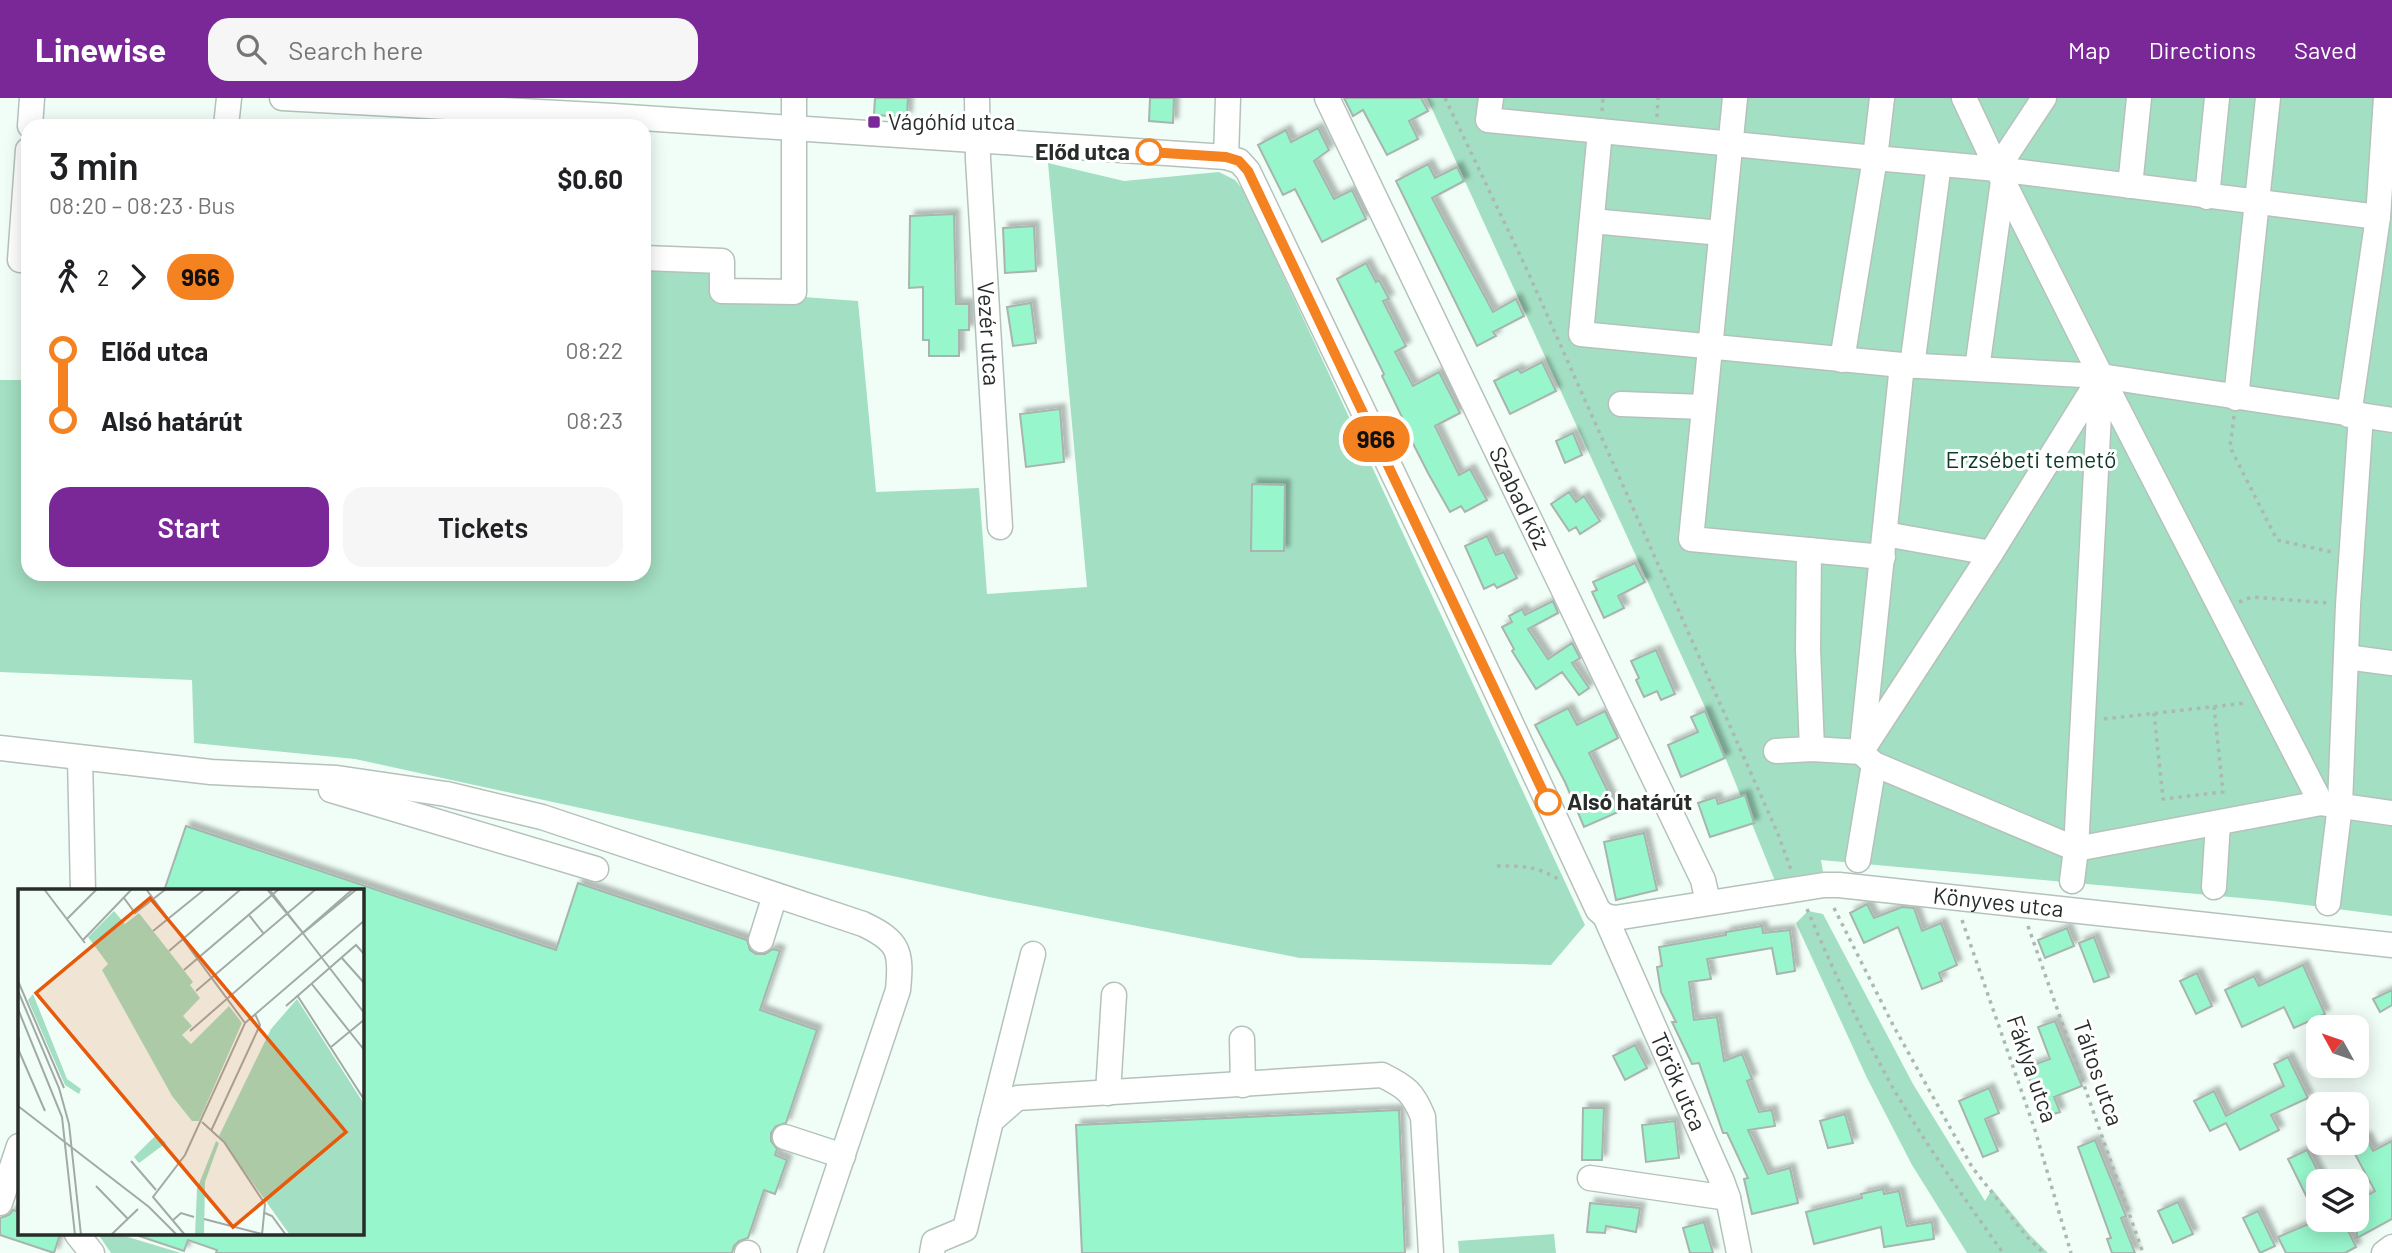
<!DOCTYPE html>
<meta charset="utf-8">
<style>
:root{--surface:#fff;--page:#f6f6f6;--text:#202124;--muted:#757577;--accent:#7a2898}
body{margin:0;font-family:Barlow,sans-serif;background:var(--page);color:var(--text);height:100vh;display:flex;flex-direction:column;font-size:26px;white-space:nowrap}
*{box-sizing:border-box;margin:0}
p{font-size:23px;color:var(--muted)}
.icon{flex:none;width:38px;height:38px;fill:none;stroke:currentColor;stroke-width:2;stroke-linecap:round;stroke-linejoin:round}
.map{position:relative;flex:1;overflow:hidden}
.side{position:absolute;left:21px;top:21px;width:630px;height:462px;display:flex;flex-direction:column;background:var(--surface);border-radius:21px;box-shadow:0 4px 18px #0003}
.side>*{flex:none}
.badge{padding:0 14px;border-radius:23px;font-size:24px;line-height:46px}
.needle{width:46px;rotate:310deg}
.buttons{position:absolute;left:2306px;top:917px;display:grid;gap:14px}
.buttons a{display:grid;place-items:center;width:63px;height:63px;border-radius:14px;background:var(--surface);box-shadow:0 4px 18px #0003;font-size:35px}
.map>.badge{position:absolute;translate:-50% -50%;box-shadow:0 0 0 4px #fff}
.legs{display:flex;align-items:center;gap:10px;height:77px;padding:0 28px;font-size:23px}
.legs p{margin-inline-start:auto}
.overview{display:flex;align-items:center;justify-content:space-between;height:119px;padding:0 28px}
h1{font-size:38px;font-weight:600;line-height:52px}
.cta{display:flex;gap:14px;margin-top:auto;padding:14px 28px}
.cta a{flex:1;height:80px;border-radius:21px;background:var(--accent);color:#fff;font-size:28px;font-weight:600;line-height:80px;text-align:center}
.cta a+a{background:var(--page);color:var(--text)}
ul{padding:0 28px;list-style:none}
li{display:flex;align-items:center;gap:24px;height:70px;font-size:26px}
li i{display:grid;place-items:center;width:10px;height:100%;margin:0 9px;background:currentColor}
li i::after{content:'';width:18px;height:18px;margin:-9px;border:5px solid;border-radius:50%;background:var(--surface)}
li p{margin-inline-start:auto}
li:first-child i{background:linear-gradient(#0000 50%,currentColor 0)}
li:last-child i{background:linear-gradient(currentColor 50%,#0000 0)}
header{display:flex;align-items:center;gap:42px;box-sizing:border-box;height:98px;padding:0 35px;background:var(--accent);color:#fff}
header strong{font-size:33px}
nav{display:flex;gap:38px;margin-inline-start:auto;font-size:24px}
.search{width:490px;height:63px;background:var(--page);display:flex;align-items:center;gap:18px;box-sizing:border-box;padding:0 24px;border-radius:21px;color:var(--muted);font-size:26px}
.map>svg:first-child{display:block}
.green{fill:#a3dfc2}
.building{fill:#97f6cb;stroke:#a8b4ae;stroke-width:2;filter:url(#shadow)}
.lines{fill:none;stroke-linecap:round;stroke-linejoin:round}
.minor-casing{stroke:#b5c2bb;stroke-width:27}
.path{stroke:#adb8b2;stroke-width:3.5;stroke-dasharray:3.5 5;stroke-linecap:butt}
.minor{stroke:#fff;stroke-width:24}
.line-1-casing{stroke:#fff;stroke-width:16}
.line-1{stroke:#f58220;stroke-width:10}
.poi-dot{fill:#7a2898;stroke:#fff;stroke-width:2.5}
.stop-1-dot{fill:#fff;stroke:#f58220;stroke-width:3.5}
.labels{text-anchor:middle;stroke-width:6;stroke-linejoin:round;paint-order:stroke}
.poi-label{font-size:23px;fill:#282d2a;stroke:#fff;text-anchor:start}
.stop-label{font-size:23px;font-weight:bold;fill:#282d2a;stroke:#fff;text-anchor:end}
.street-label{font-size:23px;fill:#282d2a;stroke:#fff}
.park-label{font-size:23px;fill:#0e3928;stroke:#fff}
.inset-road{fill:none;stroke:#a1aaa5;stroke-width:2}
.view{fill:#e8590c;fill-opacity:0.15;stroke:#e8590c;stroke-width:3.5}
.inset-edge{fill:none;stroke:#282d2a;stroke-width:3.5}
</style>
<header>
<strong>Linewise</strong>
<div class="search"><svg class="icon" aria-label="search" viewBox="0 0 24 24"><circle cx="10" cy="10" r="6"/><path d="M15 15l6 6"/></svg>Search here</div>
<nav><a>Map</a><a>Directions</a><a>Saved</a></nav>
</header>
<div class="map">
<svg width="2392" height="1155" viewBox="0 0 2392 1155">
<defs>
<filter id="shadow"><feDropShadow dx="5" dy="-5" stdDeviation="2" flood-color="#0004"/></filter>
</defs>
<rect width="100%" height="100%" fill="#f1fef7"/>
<path class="green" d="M1427,0h965v818l-118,-15 -453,-41 2,12 -48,9 -71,-176z
M1048,65l76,18 95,-9 16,8 9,11 341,734 -34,40 -251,-7 -311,-61 -634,-138 -161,-16 -2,-63 -192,-8v-292h28v194h616v-316l78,3v30l136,10 18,191 103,-4 8,106 100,-7z
M1808,813l15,3 90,170 72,117 7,-12 37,45 19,19h-81l-55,-88 -45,-87 -71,-155z
M98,1136h20l63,19h-70z
M1554,1136l2,19h-97l-1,-12z"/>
<path class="building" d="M875,0h33l-1,19 -33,-2z
M1150,0h24l-1,25 -24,-2z
M1344,0h77l7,13 -19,10 9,18 -31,16 -24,-45 -10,6z
M1318,30l11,22 -15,11 20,38 18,-9 14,29 -44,23 -27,-53 -12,6 -25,-50 28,-15 5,12z
M1428,66l7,14 22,-11 7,14 -32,17 61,114 23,-13 8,17 -31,16 3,4 -19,10 -81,-165z
M954,116l2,90h13v26h-10v26h-30v-16h-6v-53l-14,1 1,-72z
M1034,128l2,45 -31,2 -2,-45z
M1366,165l10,19 3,-2 10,19 -6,2 23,45 -11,6 18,34 26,-14 21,41 -25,13 24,49 11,-6 17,31 -22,12 -4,-6 -11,6 -22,-39 -28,-55 2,-1 -20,-41 2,-2 -47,-95z
M1031,205l5,40 -23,3 -6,-39z
M1542,264l14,29 -46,23 -16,-33 24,-12 3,4z
M1060,311l4,53 -38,5 -6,-53z
M1573,335l9,22 -17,8 -9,-22z
M1252,386l33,1 -1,66h-33z
M1569,394l7,10 8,-6 16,25 -20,13 -4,-7 -7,4 -18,-27z
M1487,438l9,19 8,-3 13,26 -20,10 -3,-4 -10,5 -19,-43z
M1635,465l10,19 -27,14 6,12 -20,10 -12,-26 5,-2 -4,-8z
M1553,503l5,12 -30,16 20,30 24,-16 8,15 -8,5 17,25 -10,7 -17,-23 -26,17 -24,-38 2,-2 -12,-22 10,-5 -3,-6 13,-7 3,6z
M1656,552l19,44 -14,6 -4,-9 -13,6 -8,-17 3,-2 -8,-17z
M1568,610l9,17 28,-14 13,27 -29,15 29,59 -34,15 -19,-45 -30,-57z
M1705,613l20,47 -44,19 -13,-32 30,-13 -7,-15z
M1745,697l9,28 -44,14 -12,-34 18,-6 2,7z
M186,728l370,124 22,-67 169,57 3,10 6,4h9l8,-5 7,2 -20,59 57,20 -31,93 -10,3 -5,7v8l6,8 -2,6 12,5 -12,34 -11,-4 -16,48 -9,3 -5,5 -2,7h-516l1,-3 -29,-10 -4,11 -45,-15v-2h223v-343h-198z
M1644,735l13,57 -41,10 -12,-58z
M1867,806l7,14 28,-11 12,1 8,23 19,-8 16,42 -18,8 3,8 -20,8 -24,-62 -34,16 -14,-30z
M1762,828l1,7 27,-3 5,41 -18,3 -5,-26 -65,11 4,20 -22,3 5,38 23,-3 7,44 18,-7 10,25 -5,2 12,31 13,-2 3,16 -27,4 20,44 22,-6 8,35 -46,11 -8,-35 4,-1 -21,-45h-4l-24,-70 -7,1 -20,-42h4l-15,-30 -4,-25 5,-1 -3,-19 67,-12v-3z
M2067,830l7,18 -29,12 -7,-18z
M2094,839l15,40 -15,5 -15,-39z
M2303,867l22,49 -31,14 -10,-21 -42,20 -17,-37 29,-14 5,10z
M2197,875l15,33 -16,8 -16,-33z
M2392,892v15l-12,7 -7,-13z
M2055,923l27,65 -28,11 6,15 -16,5 -19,-49 25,-9 -12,-32z
M1635,947l12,23 -22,12 -12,-24z
M2288,959l20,41 -37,17 8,15 -39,20 -14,-27 -16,8 -16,-30 20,-10 12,25 58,-30 -10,-22z
M1989,990l10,25 -14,6 13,32 -15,6 -24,-56z
M1583,1010h21l-2,52h-20z
M1399,1012l6,143h-323l-6,-128z
M1845,1016l8,29 -25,5 -8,-27z
M1675,1023l4,37 -33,4 -4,-37z
M2366,1039l7,14 19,-10v78l-35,19v-37l18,-10 -25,-46z
M2095,1042l31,76 -5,2 14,35h-23l-5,-14 4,-1 -33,-91z
M2307,1052l16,31h-4v39h24l13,27 -11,6h-59l-8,-16 40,-17 -30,-61z
M1883,1091l1,5 15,-3 8,35 25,-4 2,17 -50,8 -3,-20 -67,17 -8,-32 56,-14 -1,-4z
M2178,1104l15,32 -20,9 -15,-32z
M1590,1105l50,5 -4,24 -30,-6 -1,7 -18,-1z
M13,1112l6,2v22h41l-6,19 -54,-18v-17l9,-3z
M2258,1113l17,35 -15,7 -17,-35z
M1704,1124l9,31h-23l-7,-25z"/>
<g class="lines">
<g class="minor-casing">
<g id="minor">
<path id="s1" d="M282,0l331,18 613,41 13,4 9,10 200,417 150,322 7,6 117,265 6,17 11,55"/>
<path id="s2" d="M977,0l1,61 22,368"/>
<path id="s3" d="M1327,0l376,782 5,22"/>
<path d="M1491,0l-3,22 387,38 -33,202"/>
<path d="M1735,0l-44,441 192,18"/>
<path d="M1882,0l-7,60 122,11 381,48"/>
<path d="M1964,0l39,83 98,195 220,427 71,10"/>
<path d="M30,28l2,-28"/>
<path d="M226,28l3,-28"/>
<path d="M1600,33l-19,203 321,31 199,11 291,44"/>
<path d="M1226,59l2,-59"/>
<path d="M1997,71l47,-71"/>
<path d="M2130,88l9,-88"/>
<path d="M2207,99l10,-99"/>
<path d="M1592,123l129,12"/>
<path d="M644,160l78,3v30l72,1v-194"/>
<path d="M20,162l8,-110"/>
<path d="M1912,268l27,-202"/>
<path d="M1977,271l26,-188"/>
<path d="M2236,300l32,-300"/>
<path d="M1621,306l83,3"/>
<path d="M2349,317l29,-198 8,-119"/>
<path d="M1885,436l106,19"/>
<path d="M1809,452l-1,99 4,100"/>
<path d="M2346,559l46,6"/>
<path d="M1862,649l40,-382"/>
<path d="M0,650l211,24 126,6 109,16 96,23 321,107c36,17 39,27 35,66l-88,263"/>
<path d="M1776,653l36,-2 49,3 13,12 202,85 25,-473 -110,177 -130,199"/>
<path d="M80,660l3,133"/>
<path d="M331,692l265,79"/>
<path d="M1858,762l16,-96"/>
<path d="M2072,783l4,-32 245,-46"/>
<path d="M2214,789l4,-64"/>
<path d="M2328,805l12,-98 8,-200 13,-190"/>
<path id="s4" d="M1605,818l10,2 209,-33h15l553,60"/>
<path d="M761,842l14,-45"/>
<path d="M1242,941l1,46"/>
<path d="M1108,995l6,-98"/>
<path d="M991,1023l42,-167"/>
<path d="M785,1039l58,19"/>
<path d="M1590,1080l138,20"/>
<path d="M0,1105l19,-57"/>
<path d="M77,1136l15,19"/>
<path d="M747,1155h1"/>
<path d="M932,1155l2,-11 31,-13 26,-108 26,-23 365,-23c24,12 31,17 41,42l8,136"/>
<path d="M2384,1155l8,-6"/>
</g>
</g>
<path class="path" d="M1445,0l83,174 250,562 13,36
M1602,13l1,-13
M1657,19l1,-19
M2234,318l-4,31 47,93 55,12
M2239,504l13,-5 76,6
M2154,615l9,86 60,-7 -9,-85
M2104,621l142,-16
M1497,768c29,0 40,0 64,15
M1834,810l59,117 79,142 55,70 17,16
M1807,811c26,61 54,121 86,179 33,57 72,111 110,165
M1962,822l73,210 36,123
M2028,828l115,327"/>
<use href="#minor" class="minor"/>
</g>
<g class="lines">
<g class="line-1-casing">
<path id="line-1" d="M1149,54l77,5 13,4 9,10 300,631"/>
</g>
<use href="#line-1" class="line-1"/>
</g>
<rect class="poi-dot" x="867" y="17" width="14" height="14" rx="3.5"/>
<g class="stop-1-dot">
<circle cx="1149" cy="54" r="12"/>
<circle cx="1548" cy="704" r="12"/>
</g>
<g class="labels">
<g class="poi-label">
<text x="888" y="32">Vágóhíd utca</text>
</g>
<g class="stop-label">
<text x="1130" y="62">Előd utca</text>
<text x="1567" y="712" text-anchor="start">Alsó határút</text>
</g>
<g class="street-label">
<text dy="8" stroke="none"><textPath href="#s2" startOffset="236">Vezér utca</textPath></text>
<text dy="8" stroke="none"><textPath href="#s3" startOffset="444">Szabad köz</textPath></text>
<text dy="8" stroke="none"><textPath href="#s4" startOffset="397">Könyves utca</textPath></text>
<text transform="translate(2032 971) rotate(71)" y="8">Fáklya utca</text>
<text transform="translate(2098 975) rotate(71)" y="8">Táltos utca</text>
<text dy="8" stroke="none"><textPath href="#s1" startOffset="1981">Török utca</textPath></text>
</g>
<g class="park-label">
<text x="2031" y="370">Erzsébeti temető</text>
</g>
</g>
<g transform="translate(18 791)">
<rect width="346" height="346" fill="#f1fef7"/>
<path d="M96,22l11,13 14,-11 54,69 -3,3 10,13 -17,18 9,10 -10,9 9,9 38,-38 13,17 -43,98h-7l-20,-25 -70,-126 6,-6 -20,-27zM15,105l34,85 14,10 -2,5 -14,-9 -37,-85zM279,110l67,105v131h-74l-71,-99 52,-107zM139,245l9,9 -27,20 -5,-6zM198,252l3,2 -14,39 -1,53h-9l2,-46z" fill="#a3dfc2"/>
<path class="inset-road" d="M26,0l41,54M128,0l99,134M249,0l36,44 54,-44M251,0l96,125M106,9l11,15 31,-24M231,26l15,19M49,30l30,-30M135,42l52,-42M65,51l49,-51M151,62l72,-62M323,68l24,27M166,81l95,-81M0,92l46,107M293,94l54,68M0,102l41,97 10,36 12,111M178,102l120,-102M279,106l68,106M268,117l70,-61 9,10M0,120l44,108 13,118M172,142l163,-142M1,148v14l26,60M313,158l34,-28M0,217l131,101 28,28M184,233l22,20 41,62 -3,31M193,242l49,-106 -5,-11M113,272l25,29M78,297l32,33M247,324l7,3 14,19M186,330l58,15M154,332l9,-8 13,4M93,346l27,-26M167,346l-32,-38 32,-42 60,-132 120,-103"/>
<path class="view" d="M132,9l196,234 -113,95 -197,-234z"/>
<rect width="346" height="346" class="inset-edge"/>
</g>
</svg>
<div class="buttons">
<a><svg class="needle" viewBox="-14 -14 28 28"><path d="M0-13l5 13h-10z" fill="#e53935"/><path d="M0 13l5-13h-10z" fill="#757577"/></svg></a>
<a><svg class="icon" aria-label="locate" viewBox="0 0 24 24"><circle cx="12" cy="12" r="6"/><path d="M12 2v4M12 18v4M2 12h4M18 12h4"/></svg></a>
<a><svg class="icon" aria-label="layers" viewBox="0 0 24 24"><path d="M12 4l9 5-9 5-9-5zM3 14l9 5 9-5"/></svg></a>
</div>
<b class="badge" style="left:1376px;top:341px;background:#f58220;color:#111">966</b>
<section class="side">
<div class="overview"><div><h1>3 min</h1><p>08:20 – 08:23 · Bus</p></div><b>$0.60</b></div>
<div class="legs"><svg class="icon" aria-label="walk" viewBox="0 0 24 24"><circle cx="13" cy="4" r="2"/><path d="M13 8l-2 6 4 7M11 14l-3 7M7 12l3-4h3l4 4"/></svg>2<svg class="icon" aria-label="forward" viewBox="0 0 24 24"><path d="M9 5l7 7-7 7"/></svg><b class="badge" style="background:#f58220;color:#111">966</b></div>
<ul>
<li><i style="color:#f58220"></i><b>Előd utca</b><p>08:22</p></li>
<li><i style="color:#f58220"></i><b>Alsó határút</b><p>08:23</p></li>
</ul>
<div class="cta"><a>Start</a><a>Tickets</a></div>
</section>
</div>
